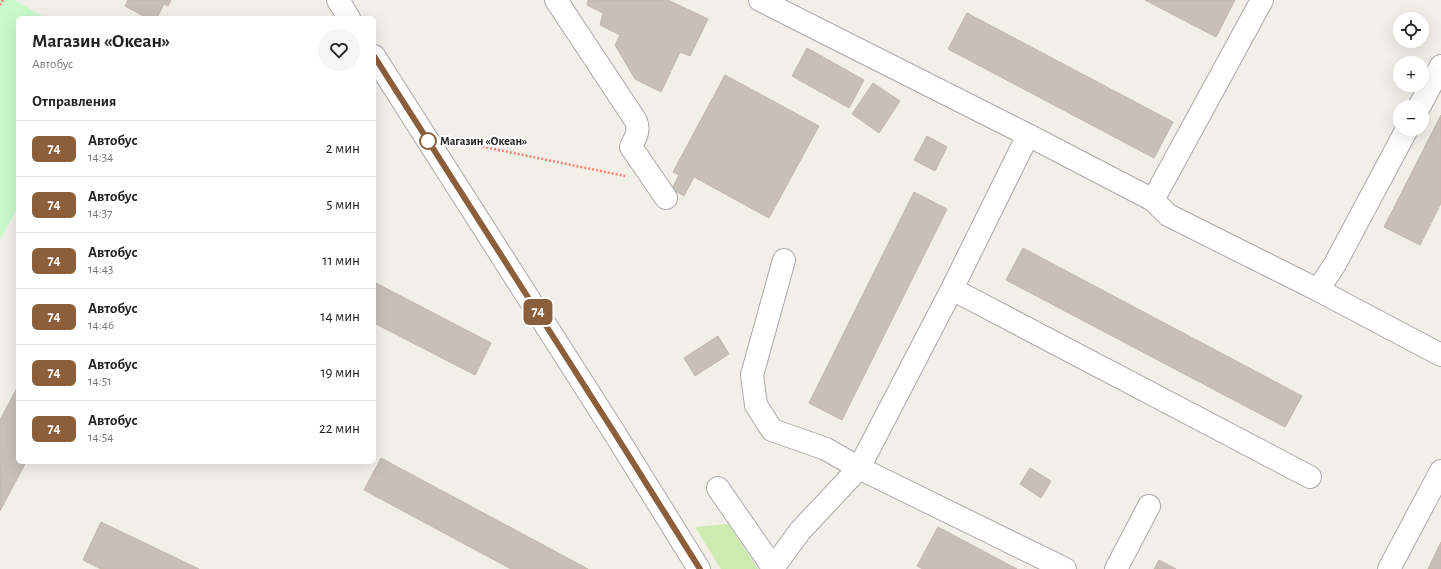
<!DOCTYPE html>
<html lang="ru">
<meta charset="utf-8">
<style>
:root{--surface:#fff;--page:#f6f6f6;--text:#222;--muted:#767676;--line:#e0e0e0}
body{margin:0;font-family:"Alegreya Sans",sans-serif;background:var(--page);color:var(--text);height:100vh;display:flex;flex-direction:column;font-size:15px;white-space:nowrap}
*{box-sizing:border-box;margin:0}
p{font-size:13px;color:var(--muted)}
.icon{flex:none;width:22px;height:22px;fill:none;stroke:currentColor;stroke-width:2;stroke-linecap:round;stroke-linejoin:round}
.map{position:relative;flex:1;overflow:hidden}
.side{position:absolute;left:16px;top:16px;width:360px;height:448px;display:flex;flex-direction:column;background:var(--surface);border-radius:6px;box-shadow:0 4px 16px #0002}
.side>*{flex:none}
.badge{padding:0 8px;border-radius:6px;font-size:14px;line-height:26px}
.buttons{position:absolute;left:1393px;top:12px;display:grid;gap:8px}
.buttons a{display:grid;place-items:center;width:36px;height:36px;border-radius:50%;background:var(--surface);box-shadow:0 4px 16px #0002;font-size:20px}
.map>.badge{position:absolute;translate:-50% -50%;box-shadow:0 0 0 2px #fff}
h2{padding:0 16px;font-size:15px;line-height:36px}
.round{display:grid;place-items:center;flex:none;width:42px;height:42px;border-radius:21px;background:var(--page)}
.headline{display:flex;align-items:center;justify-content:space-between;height:68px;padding:0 16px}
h1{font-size:19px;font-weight:700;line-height:30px}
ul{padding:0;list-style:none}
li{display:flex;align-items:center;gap:12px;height:56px;padding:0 16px;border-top:1px solid var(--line)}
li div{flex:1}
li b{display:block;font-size:15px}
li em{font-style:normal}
li .badge{min-width:44px;font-weight:700;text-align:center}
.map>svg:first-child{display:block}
.grass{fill:#cdebb0}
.park{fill:#c8facc}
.building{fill:#c7bfb8;stroke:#c4b6ab}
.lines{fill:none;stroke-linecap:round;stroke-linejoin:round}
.minor-casing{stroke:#a9a9a9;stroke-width:24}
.path{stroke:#fa8072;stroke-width:2.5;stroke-dasharray:2 2;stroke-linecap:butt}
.minor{stroke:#fff;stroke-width:22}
.line-casing{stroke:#fff;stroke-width:9}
.line{stroke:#8b5e3c;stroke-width:6}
.stop-dot{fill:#fff;stroke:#8b5e3c;stroke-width:2}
.labels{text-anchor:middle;stroke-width:4;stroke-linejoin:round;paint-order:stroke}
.stop-label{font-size:12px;font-weight:bold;fill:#222;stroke:#fff;text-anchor:start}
</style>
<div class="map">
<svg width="1441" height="569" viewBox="0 0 1441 569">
<rect width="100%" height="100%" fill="#f2efe9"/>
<path class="grass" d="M728,524l30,45h-37l-26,-42z"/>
<path class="park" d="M0,0h14l32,18h-28v189l-18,33z"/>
<path class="building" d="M128,0h43l-3,6 -4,-2 -7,14h-10l-22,-12z
M588,0h80l40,19 -18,37 -10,-4 -19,40 -26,-13 -20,-34 5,-10 -20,-10 3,-12 -16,-8z
M1145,0h90l-19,37z
M967,13l206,109 -19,36 -206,-109z
M807,48l57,32 -15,28 -57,-32z
M725,75l94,51 -50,92 -75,-41 -10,19 -12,-7 7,-14 -6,-3z
M873,83l27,18 -21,32 -27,-19z
M1441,115v88l-21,42 -36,-18z
M927,136l20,11 -12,24 -21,-11z
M914,192l33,17 -105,211 -33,-17z
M1023,248l279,148 -17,31 -279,-147z
M374,282l117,61 -16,32 -101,-52z
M718,336l11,18 -34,22 -11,-18z
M18,386v76h8l-26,49v-91z
M381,458l207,111h-77l-147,-79z
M1030,468l21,13 -10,17 -21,-14z
M101,522l98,47h-98l-18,-9z
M938,527l79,42h-94l-6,-3z
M1441,542v27h-13z
M1159,560l17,9h-22z"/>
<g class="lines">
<g class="minor-casing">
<path id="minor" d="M338,0l11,18
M556,0l80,121c4,10 -1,17 -5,26l35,51
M760,0l268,135 125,65 15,15 150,75 123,65
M374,56l238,373 87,140
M1419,107l22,-41
M1153,200l109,-200
M784,260l-32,115 4,30 16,25 54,19 33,19 206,101
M952,289l358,188
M1318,290l17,-26 72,-135
M718,488l56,81
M773,568l27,-37 59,-63 93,-179 76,-154
M1116,569l33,-63
M1389,569l52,-98"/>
</g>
<path class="path" d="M0,5l3,-5
M455,141l170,35"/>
<use href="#minor" class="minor"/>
</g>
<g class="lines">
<g class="line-casing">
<path id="line" d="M374,56l238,373 88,140"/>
</g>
<use href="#line" class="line"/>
</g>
<circle class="stop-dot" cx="428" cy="141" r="8"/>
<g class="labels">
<g class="stop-label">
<text x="440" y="145">Магазин «Океан»</text>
</g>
</g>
</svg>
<div class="buttons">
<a><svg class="icon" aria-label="locate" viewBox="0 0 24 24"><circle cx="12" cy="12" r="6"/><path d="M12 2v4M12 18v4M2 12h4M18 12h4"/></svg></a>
<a>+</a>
<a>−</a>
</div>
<b class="badge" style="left:538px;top:312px;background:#8b5e3c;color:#fff">74</b>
<section class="side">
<div class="headline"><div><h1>Магазин «Океан»</h1><p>Автобус</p></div><a class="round"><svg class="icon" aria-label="heart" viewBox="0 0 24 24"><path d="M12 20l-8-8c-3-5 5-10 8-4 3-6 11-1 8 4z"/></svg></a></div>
<h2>Отправления</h2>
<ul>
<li><span class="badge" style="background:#8b5e3c;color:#fff">74</span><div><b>Автобус</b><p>14:34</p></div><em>2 мин</em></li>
<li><span class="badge" style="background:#8b5e3c;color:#fff">74</span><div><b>Автобус</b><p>14:37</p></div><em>5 мин</em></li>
<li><span class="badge" style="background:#8b5e3c;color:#fff">74</span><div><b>Автобус</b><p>14:43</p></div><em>11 мин</em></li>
<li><span class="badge" style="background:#8b5e3c;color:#fff">74</span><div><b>Автобус</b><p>14:46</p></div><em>14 мин</em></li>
<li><span class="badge" style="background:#8b5e3c;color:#fff">74</span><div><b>Автобус</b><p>14:51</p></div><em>19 мин</em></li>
<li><span class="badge" style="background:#8b5e3c;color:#fff">74</span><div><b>Автобус</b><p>14:54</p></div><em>22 мин</em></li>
</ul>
</section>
</div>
